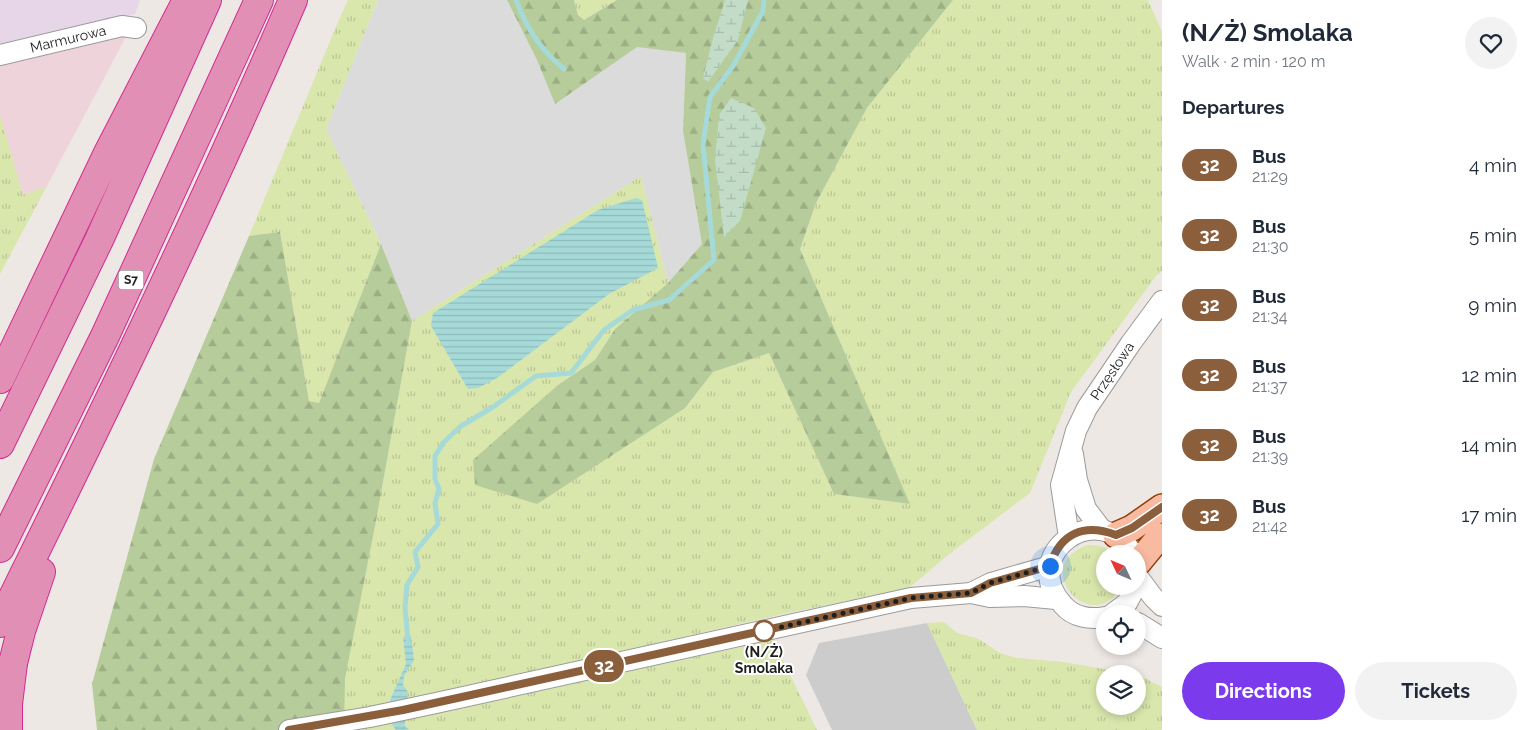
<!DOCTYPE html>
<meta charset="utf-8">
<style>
:root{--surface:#fff;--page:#f2f2f3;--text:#1f2937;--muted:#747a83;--accent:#7c3aed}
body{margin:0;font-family:Raleway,sans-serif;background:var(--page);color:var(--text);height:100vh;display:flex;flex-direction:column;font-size:19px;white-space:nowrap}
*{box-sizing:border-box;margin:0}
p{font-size:16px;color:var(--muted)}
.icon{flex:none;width:28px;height:28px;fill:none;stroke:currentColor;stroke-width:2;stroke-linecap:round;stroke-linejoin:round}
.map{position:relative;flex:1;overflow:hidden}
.side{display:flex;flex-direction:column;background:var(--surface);width:375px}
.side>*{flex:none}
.badge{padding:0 10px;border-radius:16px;font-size:18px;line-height:32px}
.needle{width:32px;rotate:314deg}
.tools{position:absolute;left:1096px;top:545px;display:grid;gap:10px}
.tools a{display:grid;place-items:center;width:50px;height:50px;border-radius:50%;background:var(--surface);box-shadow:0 2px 8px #0003;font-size:25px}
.you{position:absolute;width:25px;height:25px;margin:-12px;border:4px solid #fff;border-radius:50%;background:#1a73e8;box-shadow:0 0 0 8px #1a73e833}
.map>.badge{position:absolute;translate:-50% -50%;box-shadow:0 0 0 2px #fff}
h2{padding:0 20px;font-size:19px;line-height:45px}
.round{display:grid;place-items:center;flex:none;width:52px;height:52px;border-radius:26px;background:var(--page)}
.overview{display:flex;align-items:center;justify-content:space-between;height:85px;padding:0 20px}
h1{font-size:24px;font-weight:700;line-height:38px}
.primary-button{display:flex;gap:10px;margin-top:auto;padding:10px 20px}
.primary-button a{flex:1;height:58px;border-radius:30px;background:var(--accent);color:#fff;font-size:20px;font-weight:700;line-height:58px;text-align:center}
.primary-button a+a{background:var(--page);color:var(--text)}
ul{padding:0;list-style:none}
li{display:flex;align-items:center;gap:15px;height:70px;padding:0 20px}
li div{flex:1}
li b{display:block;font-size:19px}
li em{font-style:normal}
li .badge{min-width:55px;font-weight:700;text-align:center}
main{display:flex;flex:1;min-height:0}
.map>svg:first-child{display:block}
.residential{fill:#dcdbdb}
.commercial{fill:#eed4da}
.industrial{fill:#e6d6e7}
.religious{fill:#ccc}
.grass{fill:url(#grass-tufts)}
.forest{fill:url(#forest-firs)}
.wetland{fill:url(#wetland-marsh)}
.water{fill:url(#water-rules)}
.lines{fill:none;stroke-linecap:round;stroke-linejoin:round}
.stream{stroke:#a6dad8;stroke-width:5}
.minor-casing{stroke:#9b9b9b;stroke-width:22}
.major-casing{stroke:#913d07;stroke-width:28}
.highway-casing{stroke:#d22c92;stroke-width:30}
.minor{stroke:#fff;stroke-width:20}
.major{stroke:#f8baa0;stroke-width:25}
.highway{stroke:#e28fb5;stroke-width:28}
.highway-bridge-casing{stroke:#d22c92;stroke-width:30;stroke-linecap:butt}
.highway-bridge{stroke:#e28fb5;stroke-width:28}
.line-casing{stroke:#fff;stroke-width:11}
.line{stroke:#8b5e3c;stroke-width:8}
.walk{stroke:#1e1e1e;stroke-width:5;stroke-dasharray:0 9}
.stop-dot{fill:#fff;stroke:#8b5e3c;stroke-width:2.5}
.labels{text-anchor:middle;stroke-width:4;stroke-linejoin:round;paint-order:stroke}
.shield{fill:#fff;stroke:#626262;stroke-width:1}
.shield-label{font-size:12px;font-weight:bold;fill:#1e1e1e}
.street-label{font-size:14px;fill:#1e1e1e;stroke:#fff}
.stop-label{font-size:14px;font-weight:bold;fill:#1e1e1e;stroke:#fff}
</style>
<main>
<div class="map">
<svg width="1162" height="730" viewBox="0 0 1162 730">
<defs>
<pattern id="grass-tufts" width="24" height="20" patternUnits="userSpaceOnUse" patternTransform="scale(1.25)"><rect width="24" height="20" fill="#d9e6ac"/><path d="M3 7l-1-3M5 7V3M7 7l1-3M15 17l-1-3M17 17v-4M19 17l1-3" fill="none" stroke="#bac594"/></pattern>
<pattern id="forest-firs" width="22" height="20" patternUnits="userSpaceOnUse" patternTransform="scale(1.25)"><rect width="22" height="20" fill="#b6cc9a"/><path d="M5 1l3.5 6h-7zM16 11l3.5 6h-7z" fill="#9caf84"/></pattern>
<pattern id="wetland-marsh" width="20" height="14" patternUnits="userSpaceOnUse" patternTransform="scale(1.25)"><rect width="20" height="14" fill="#c2dcc8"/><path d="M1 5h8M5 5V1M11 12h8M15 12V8" fill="none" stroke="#a6bcab"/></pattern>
<pattern id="water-rules" width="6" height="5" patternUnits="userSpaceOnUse" patternTransform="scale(1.25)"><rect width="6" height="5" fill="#a6dad8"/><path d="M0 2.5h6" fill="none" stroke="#8ebbb9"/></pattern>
</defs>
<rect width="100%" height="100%" fill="#eee8e4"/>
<path class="residential" d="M378,0h129l30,60 18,44 82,-58 49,7 -3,78 19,113 -34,39 -27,-107 -229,145 -31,-77 -55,-115z"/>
<path class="commercial" d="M117,35h10l-80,151 -24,10 -23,-81v-49z"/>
<path class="industrial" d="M0,0h140l-5,14 -135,32z"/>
<path class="religious" d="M927,623l50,107h-145l-26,-55 13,-32z"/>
<path class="grass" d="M348,0h30l-52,129 55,115 -62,159 -10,-2 -29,-169 -31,4 89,-214z
M574,0h43l-33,20 -6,-5z
M953,0h195l14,32v239l-6,5 -85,116 -41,101 -82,62 -39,33 -135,28 -430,100v-38l32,-157 36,-200 229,-145 27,107 -53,46 -20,31 -37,25 127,23 28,-36 56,-19 65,141 76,10 -110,-255 16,-46 51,-95z
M0,115l23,80 24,-9 -47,88z
M1088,545c11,0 18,2 27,9h-10v32h16c-26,53 -95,-19 -33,-41z
M944,622l13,11 22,6 21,14 17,5 47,4 67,12h-26v32h33v-31l24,12v43h-185l-50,-107z
M773,640l44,90h-462z"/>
<path class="forest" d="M507,0h67l4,15 6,5 33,-20h336l-86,108 -51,95 -16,46 110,255 -76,-10 -65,-141 -56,19 -28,36 -148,96 -62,-19 -2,-25 85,-75 37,-25 20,-31 53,-46 34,-39 -19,-113 3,-78 -49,-6 -82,57 -18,-44z
M280,232l29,169 10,2 62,-159 31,77 -36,200 -31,157 -1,52h-247l-5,-46 62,-225 95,-223z"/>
<path class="wetland" d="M725,0h23l-10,40 -30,42 -5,-4 10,-40z
M731,98l23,10 12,20 -26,93 -16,16 -9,-77 4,-45z"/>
<path class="water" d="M636,198l6,2 16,68 -49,26 -112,84 -19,10 -10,1 -37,-63 2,-13 165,-103z
M411,636l3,24 -10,16 -1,9 5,7 -3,30v4l4,4h-13l-5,-7 -1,-23 16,-36 -3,-27z"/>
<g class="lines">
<path class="stream" d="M516,0c11,29 24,49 48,69
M408,641l-3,-34 2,-22 11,-18 -3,-15 23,-28 -3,-21 4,-14 -4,-10v-23l9,-14 17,-16 32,-19 43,-31 35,-3 33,-43 29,-20 36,-10 45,-40 -11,-116 7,-47 23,-31 30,-55 1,-11"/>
<g class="minor-casing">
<g id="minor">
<path id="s1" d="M0,55l122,-29 14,2"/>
<path d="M1073,454l4,26 9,29 16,21"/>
<path id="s2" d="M1069,537l-8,-52 15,-54 11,-23 44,-65 31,-42"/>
<path d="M1138,577l15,20 9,9"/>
<path d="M971,593l20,-10 59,-17"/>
<path d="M1112,614l15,-11 9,-17"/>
<path d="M1105,617c-15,3 -32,0 -42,-12 -46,-50 35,-110 70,-51"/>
<path d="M1138,623l24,15"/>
<path d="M289,730l81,-13 66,-14 475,-105 60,-5 19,4 34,-1 32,3"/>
</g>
</g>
<g class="major-casing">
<path id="major" d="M1116,535l16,-7 30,-21
M1138,563l18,-22 6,-5"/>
</g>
<g class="highway-casing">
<path id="highway" d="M0,379l107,-224 80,-155
M0,444l99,-204 108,-240
M0,548l105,-212 154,-336
M0,623c102,-206 202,-412 293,-623
M13,663l8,-32 20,-59"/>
</g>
<use href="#minor" class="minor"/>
<use href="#major" class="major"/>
<use href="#highway" class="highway"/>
<g class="highway-bridge-casing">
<path id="highway-bridge" d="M8,730v-26l5,-41"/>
</g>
<use href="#highway-bridge" class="highway-bridge"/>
</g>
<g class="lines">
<g class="line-casing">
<path id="line" d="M289,730l114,-20 508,-112 60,-5 19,-10 60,-17c10,-33 34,-43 66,-31l16,-7 30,-21"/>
</g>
<use href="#line" class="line"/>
<path class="walk" d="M764,631l147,-33 60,-5 19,-10 60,-17"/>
</g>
<circle class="stop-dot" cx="764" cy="631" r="10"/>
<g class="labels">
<rect class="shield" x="118.5" y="270.5" width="25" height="19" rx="4"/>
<g class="shield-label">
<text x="131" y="284">S7</text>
</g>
<g class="street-label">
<text dy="5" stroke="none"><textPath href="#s1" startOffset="70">Marmurowa</textPath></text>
<text dy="5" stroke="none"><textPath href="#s2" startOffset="179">Przęsłowa</textPath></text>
</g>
<g class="stop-label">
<text x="764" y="657">(N/Ż)<tspan x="764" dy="16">Smolaka</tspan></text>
</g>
</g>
</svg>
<div class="tools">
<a><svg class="needle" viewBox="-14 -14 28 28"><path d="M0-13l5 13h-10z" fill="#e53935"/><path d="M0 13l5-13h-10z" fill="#747a83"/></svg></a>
<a><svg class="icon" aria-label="locate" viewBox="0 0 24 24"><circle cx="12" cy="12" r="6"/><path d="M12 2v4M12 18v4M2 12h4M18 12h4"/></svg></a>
<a><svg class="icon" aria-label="layers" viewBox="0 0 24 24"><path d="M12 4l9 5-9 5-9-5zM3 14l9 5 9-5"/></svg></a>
</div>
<div class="you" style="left:1050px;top:566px"></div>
<b class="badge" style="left:604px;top:666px;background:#8b5e3c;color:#fff">32</b>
</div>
<section class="side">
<div class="overview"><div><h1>(N/Ż) Smolaka</h1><p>Walk · 2 min · 120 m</p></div><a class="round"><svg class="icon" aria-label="heart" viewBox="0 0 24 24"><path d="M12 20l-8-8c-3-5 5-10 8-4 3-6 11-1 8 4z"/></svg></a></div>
<h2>Departures</h2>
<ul>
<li><span class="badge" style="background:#8b5e3c;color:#fff">32</span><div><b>Bus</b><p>21:29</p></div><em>4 min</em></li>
<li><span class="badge" style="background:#8b5e3c;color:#fff">32</span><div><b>Bus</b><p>21:30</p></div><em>5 min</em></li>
<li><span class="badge" style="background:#8b5e3c;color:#fff">32</span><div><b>Bus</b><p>21:34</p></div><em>9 min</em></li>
<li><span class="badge" style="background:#8b5e3c;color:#fff">32</span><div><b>Bus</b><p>21:37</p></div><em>12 min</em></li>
<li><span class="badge" style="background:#8b5e3c;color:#fff">32</span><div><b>Bus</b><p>21:39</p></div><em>14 min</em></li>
<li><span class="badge" style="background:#8b5e3c;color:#fff">32</span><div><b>Bus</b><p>21:42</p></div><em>17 min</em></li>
</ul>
<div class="primary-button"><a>Directions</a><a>Tickets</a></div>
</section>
</main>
